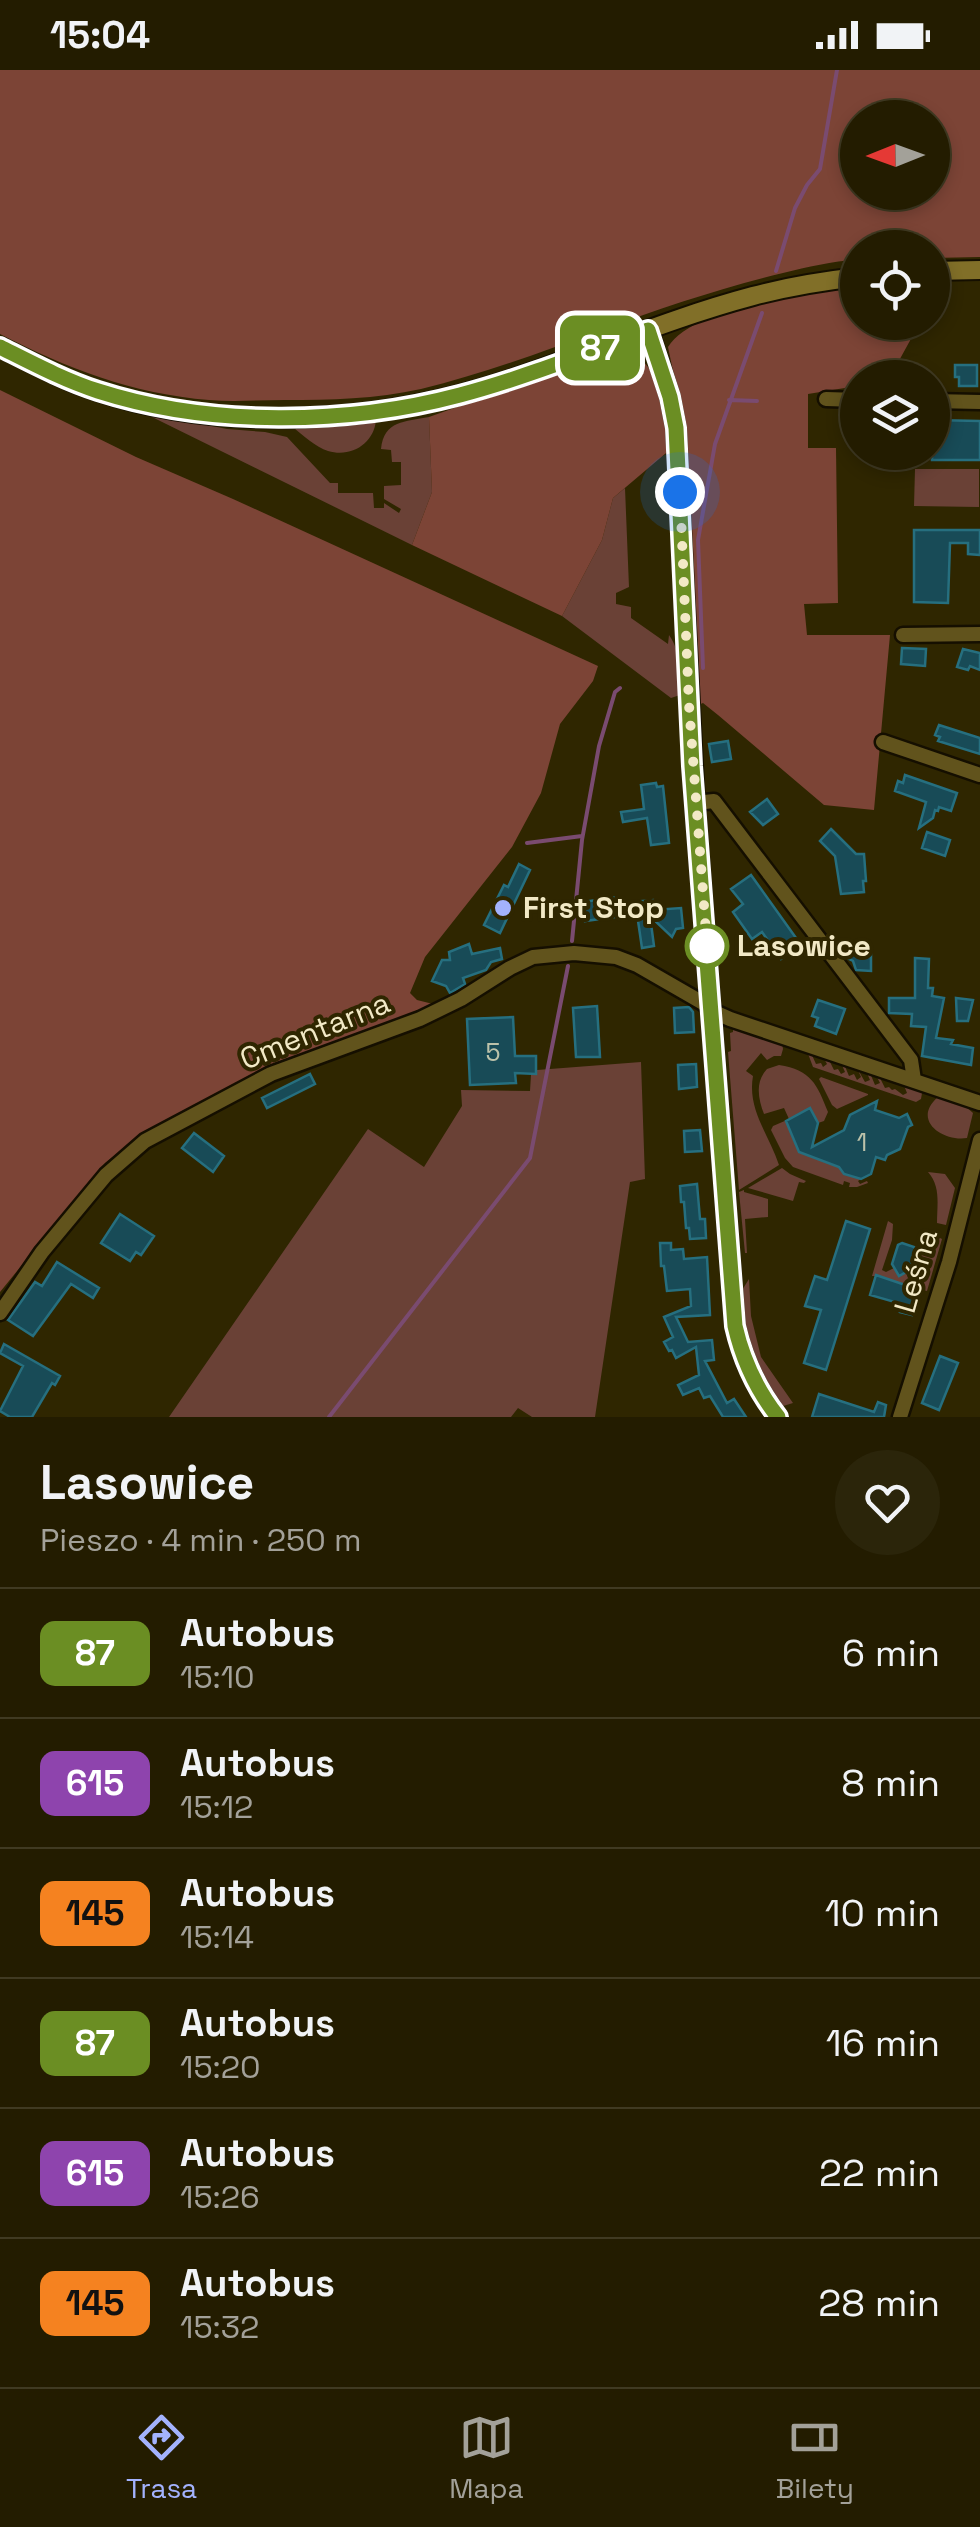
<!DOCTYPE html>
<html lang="pl">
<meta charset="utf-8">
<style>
:root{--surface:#231c00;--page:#2b250a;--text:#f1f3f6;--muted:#a3a199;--line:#403a22;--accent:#a3b2fd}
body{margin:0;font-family:"Space Grotesk",sans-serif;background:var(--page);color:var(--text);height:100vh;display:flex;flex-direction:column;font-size:38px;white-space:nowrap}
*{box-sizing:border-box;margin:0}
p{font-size:32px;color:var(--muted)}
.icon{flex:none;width:55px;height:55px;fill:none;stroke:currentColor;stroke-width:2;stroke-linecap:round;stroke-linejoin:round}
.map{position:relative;height:1347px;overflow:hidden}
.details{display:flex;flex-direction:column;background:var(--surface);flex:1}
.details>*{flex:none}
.badge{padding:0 20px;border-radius:15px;font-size:35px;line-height:65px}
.needle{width:65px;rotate:269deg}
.tools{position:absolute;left:840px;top:30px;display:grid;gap:20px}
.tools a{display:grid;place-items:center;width:110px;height:110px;border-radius:50%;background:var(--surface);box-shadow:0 5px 15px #0003,0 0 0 2px var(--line);font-size:50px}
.you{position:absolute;width:50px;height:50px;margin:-25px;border:8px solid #fff;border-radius:50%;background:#1a73e8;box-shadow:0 0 0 15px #1a73e833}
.map>.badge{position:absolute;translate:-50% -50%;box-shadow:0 0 0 5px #fff}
.round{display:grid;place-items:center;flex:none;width:105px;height:105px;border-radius:52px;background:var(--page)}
.head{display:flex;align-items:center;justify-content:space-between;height:170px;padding:0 40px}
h1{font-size:48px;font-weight:600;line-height:75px}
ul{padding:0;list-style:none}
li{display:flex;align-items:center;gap:30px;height:130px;padding:0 40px;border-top:2px solid var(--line)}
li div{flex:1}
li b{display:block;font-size:38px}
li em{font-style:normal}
li .badge{min-width:110px;font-weight:700;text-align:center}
.status{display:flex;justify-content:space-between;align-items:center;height:70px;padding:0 50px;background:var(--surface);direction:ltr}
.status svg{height:28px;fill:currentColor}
.tab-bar{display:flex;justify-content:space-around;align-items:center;height:140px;border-top:2px solid var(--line);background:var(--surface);font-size:28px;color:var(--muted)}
.tab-bar a{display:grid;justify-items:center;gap:5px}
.tab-bar .current{color:var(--accent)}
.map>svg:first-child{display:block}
.green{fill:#6a4136}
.forest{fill:#7c4436;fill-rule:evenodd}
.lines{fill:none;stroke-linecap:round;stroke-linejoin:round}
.stream{stroke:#7a4b70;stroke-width:4}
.building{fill:#184b57;stroke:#266f7f;stroke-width:2.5}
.minor-casing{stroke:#150f00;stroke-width:19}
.tertiary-casing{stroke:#150f00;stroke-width:22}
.secondary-casing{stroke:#150f00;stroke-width:22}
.minor{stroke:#61531c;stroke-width:14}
.tertiary{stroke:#61531c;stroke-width:18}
.secondary{stroke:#816f28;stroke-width:18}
.line-casing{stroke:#fff;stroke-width:22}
.line{stroke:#6b8e23;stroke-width:15}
.walk{stroke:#f2e9c6;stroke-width:10;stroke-dasharray:0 18}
.poi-dot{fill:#a3b2fd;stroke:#2f2600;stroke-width:4}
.stop-dot{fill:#fff;stroke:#6b8e23;stroke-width:5}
.labels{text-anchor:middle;stroke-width:8;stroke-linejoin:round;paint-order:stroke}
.number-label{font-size:25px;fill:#bcc2aa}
.poi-label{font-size:30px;font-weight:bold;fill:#f2e9c6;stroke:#2f2600;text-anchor:start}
.stop-label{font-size:30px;font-weight:bold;fill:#f2e9c6;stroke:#2f2600;text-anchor:start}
.street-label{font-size:30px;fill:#f2e9c6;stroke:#2f2600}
</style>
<div class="status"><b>15:04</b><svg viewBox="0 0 49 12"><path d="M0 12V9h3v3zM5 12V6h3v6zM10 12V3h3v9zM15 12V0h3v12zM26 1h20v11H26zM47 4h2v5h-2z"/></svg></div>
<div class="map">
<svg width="980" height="1347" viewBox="0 0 980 1347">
<rect width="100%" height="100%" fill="#2f2600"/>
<path class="green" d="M152,344l75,15 38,3 22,5 43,46h8v10h35l1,15h10v-5l15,10 2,-4 -17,-10v-13l17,-1v-23h-9l-1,-12 -10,-1c3,-29 24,-27 48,-32l3,75 -20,53 -260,-128z
M376,350c-2,23 -24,38 -48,31 -12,-4 -26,-16 -35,-24z
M915,399h64v38l-65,-1z
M625,418l4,99 -13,6v11l15,3v11l37,26 1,-9c13,18 10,39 11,60l-9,3 -109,-82 40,-76 11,-42z
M733,958l49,15 1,6 -2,7h-7l-7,4 -6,-7 -15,18 7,5c-6,34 16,58 26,89l-40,25 -11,-138 3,-1 -1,-18 3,-1z
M807,981l4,2 5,11 5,-1 2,4 4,-3 -4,-7 5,1 6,12 4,-1 3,5 4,-2 -4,-9 3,1 5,12 5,-2 3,6 4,-3 -4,-9 8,14 5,-2 -4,-9 4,2 5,12 5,-2 -4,-8 3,1 6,12 4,-1 3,3 3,-1 8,6 4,-2 -4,-10 16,6 3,4 -1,6 -5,3 -103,-35z
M641,992l4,117 -15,3 -35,235h-63l-14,-9 -7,9h-342l199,-288 56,38 38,-61 -1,-16 69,1 1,-16h6v-5z
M779,995c32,5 38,19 49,47l-4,9 -6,2 -9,-14 -20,10 -5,-11 -20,6c-6,-16 -9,-32 3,-45z
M821,1007l47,17v1l-31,14 -5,-4 -13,-26z
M938,1027l26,8 9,8 -6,25c-24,4 -56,-18 -29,-41z
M787,1050l7,22 44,23 6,9 17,5 -3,2 2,3 7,-3 1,2 -11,4h-8l1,-4 -6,-2 -1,4 -50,-18 -8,-9 -14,-28 2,-4z
M782,1098l8,6 16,7 -2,2 -5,-1 -6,19 -45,-13z
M928,1102l17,2 10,14 -9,37 -9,-2c0,-19 4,-36 -9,-51z
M744,1120v2l24,7v18l-23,2 2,34h-2l-6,-61z
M888,1151l5,3 -1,16 -10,30 4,2 8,-4 13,3 3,-1 6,-19 -2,-4 7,-1 13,-11 8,4 -15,52 -13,-3 -1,2 -32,-14h-9z
M749,1209l2,37 10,41 32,46 -13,4 -16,-20 -19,-44 -6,-48z"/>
<path class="forest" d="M0,0h980v187l-47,1 -1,-10h-74l-1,12c-25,1 -49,7 -74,13 -62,15 -122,35 -181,57 -60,22 -120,44 -181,59 -45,10 -91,11 -136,11 -26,0 -51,2 -76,0 -76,-6 -143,-32 -209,-66zM858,48h74v74h-74z
M857,215l1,37 54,1v14l-22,40 -32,1 -1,8 -49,8v54h28l2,155 -34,1 3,31h83l-16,175 -50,-5 -106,-90 -15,-12 -5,2 -10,-253 -5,-33 -15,-72c26,-41 142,-55 189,-62z
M625,283c36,4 42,66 47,95l-59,50 -11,42 -40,76 -150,-71 20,-53 -3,-75 153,-55z
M0,320l136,67 97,42 365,167 -5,15 -33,43 -19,69 -29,54 -87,110 -15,36 7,7 16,4 -6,6 -158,59 -132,69 -32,25 -105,129z"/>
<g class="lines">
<path class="stream" d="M776,201l19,-63 12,-23 13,-16 17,-99
M729,330l28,1
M703,598l-5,-128 17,-96 47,-131
M527,773l55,-7
M572,871l10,-101 17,-94 16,-54 5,-4
M329,1347l201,-259 38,-192"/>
</g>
<path class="building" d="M955,295h22v21h-18v-9h-4z
M932,350l48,1v39h-48z
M914,460h66v25l-12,-1v-11h-18l-2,60 -34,-1z
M902,578l24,1 -1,17 -24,-2z
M963,579l17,4v17l-10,-4 -2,4 -11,-3z
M939,655l41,13v16l-42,-13 2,-4 -5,-2z
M728,671l3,18 -19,3 -3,-18z
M905,705l52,18 -6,18 -12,-4 -1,4 -3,-1 -2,8 -14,10 7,-26 -31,-11 3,-10 5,2z
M656,713l1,4 6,-1 6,57 -18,2 -4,-27 -24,4 -2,-10 23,-3 -3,-24z
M767,729l11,15 -15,11 -13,-13z
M831,759l25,25h8l2,27h-3l1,11 -23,2 -6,-38 -15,-15z
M927,762l23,8 -5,16 -23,-8z
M519,794l11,6 -30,63 -16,-8 20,-40 4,2z
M751,805l50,70 -20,14 -19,-27 -10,7 -19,-27 10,-8 -12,-15z
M619,827l1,6 33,-3 1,10 27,-2 2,20 -7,1 -4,8 -22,-21 4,30 -12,2 -5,-34 -52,7 -3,-19z
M469,874l3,10 28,-6 2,11 -11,3 -5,8 -23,8 2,6 -15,9 -4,-7 -14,-5 10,-21h8l-1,-8z
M847,880h10v4h14v17l-15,-1 -3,-9 -6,-3z
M915,888l14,1 -1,29h5l-1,8 12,2 -8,40 17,2 -2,4 22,4 -2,17 -49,-9 4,-29 -15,-1 1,-12 -23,-1v-15h26z
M956,928l17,2 -5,21h-11z
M818,930l27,9 -9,25 -21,-8 3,-8 -6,-2z
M597,936l3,51h-24l-3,-49z
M689,937l4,5 1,20 -19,1 -1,-25z
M513,947l2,39h21v18l-21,-1 1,10 -46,2 -3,-66z
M696,994l1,23 -18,2 -1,-24z
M310,1004l5,10 -48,24 -5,-10z
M877,1031l-2,9 24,8 8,-4 5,11 -4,2 -8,22 -13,6 -2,5 -9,-3 -5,17 -10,5 -17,-5 -5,-7 -40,-15 -13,-31 24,-13 8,15 -6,24 32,-17 6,-15z
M700,1060l2,21 -17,1 -1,-21z
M194,1063l30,23 -11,16 -31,-24z
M697,1114l3,35h5l1,19 -16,1 -1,-11h-3l-2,-26h-3l-1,-16z
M120,1144l34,22 -13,19 -5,-3 -6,9 -29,-18z
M846,1151l24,8 -44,141 -22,-7 17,-53 -16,-4 10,-30 12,4z
M660,1173h11v7l12,-1 1,10 23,-2 3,58 -34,2 12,25 24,-2 2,20 -9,1 22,42 7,-4 12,18h-23l-13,-21 -6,2 -5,-10 -16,7 -5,-10 21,-10 -3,-28 -20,11 -4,-8 -3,1 -5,-9 9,-5 -9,-20 27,-11 -1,-17 -23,2 -3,-25h-3z
M902,1173l12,4 2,4 -6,19 -11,6 -7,-12 6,-19z
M57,1192l42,26 -6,10 -22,-14 -38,52 -25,-16 27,-38 7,4z
M876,1205l44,15 -8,25 -12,-3 2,-8 -32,-9z
M4,1274l56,32 -5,9 -3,-2 -20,34h-22l-10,-6 23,-45 -23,-13z
M940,1286l18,7 -19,47 -17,-7z
M819,1324l55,18 4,-10 8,3 -2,12h-72z"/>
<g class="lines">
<g class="minor-casing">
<path id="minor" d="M826,329l32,1
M932,331l48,1
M903,565l77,-1
M883,672l97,33
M695,733l19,-2 197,259 3,20
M0,1243l42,-61 64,-77 39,-34 126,-67 149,-55 41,-20 49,-31 23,-11 41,-4 42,4 21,8 66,38 9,8 18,8 250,84
M900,1347l49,-155 31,-122"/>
</g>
<g class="tertiary-casing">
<path id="tertiary" d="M649,261l21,66 6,31 19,375 40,523c8,35 21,63 43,91"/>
</g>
<g class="secondary-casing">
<path id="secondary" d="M932,201l48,-1
M0,277c32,16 63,33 97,44 129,43 284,32 412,-11 81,-27 161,-62 244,-84 34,-9 69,-15 105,-19"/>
</g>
<use href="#minor" class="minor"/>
<use href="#tertiary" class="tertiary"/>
<use href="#secondary" class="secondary"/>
</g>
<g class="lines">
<g class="line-casing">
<path id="line" d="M0,277c32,16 64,33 98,44 112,36 249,34 362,4 64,-17 126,-42 188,-65l22,67 6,31 16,338 43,560c8,35 21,63 43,91"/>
</g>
<use href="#line" class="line"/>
<path class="walk" d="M680,422l9,213 18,241"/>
</g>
<circle class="poi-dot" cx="503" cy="838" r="10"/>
<circle class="stop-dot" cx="707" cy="876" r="20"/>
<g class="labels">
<g class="number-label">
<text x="493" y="991">5</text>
<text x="862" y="1081">1</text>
</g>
<g class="poi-label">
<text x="523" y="848">First Stop</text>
</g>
<g class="stop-label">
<text x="737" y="886">Lasowice</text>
</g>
<g class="street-label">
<text transform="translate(315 961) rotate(-22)" y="10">Cmentarna</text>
<text transform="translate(916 1201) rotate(-74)" y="10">Leśna</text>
</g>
</g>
</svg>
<div class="tools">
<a><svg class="needle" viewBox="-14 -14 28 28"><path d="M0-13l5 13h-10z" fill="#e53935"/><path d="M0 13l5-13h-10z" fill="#a3a199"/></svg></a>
<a><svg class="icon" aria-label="locate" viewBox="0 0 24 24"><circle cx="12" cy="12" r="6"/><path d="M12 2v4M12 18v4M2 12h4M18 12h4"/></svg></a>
<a><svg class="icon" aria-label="layers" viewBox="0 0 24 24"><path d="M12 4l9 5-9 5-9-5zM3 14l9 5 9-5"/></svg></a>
</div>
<div class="you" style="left:680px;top:422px"></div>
<b class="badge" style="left:600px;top:278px;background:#6b8e23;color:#fff">87</b>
</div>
<section class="details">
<div class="head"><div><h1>Lasowice</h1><p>Pieszo · 4 min · 250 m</p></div><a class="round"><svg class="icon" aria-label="heart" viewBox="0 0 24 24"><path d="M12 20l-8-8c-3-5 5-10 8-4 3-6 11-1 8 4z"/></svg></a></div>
<ul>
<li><span class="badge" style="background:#6b8e23;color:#fff">87</span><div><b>Autobus</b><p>15:10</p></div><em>6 min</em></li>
<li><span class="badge" style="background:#8e44ad;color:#fff">615</span><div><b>Autobus</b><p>15:12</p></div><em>8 min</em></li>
<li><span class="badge" style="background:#f58220;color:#111">145</span><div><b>Autobus</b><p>15:14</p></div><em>10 min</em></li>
<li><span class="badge" style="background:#6b8e23;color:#fff">87</span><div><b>Autobus</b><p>15:20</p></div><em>16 min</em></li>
<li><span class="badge" style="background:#8e44ad;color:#fff">615</span><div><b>Autobus</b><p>15:26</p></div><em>22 min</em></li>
<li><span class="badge" style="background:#f58220;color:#111">145</span><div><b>Autobus</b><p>15:32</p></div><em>28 min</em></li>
</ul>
</section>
<nav class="tab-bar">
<a class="current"><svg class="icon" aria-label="directions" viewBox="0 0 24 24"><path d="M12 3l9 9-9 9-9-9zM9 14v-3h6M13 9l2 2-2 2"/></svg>Trasa</a>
<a><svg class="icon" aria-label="map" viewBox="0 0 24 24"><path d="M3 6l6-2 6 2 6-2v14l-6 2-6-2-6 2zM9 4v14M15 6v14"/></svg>Mapa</a>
<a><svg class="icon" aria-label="tickets" viewBox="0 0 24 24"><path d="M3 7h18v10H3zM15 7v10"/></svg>Bilety</a>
</nav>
